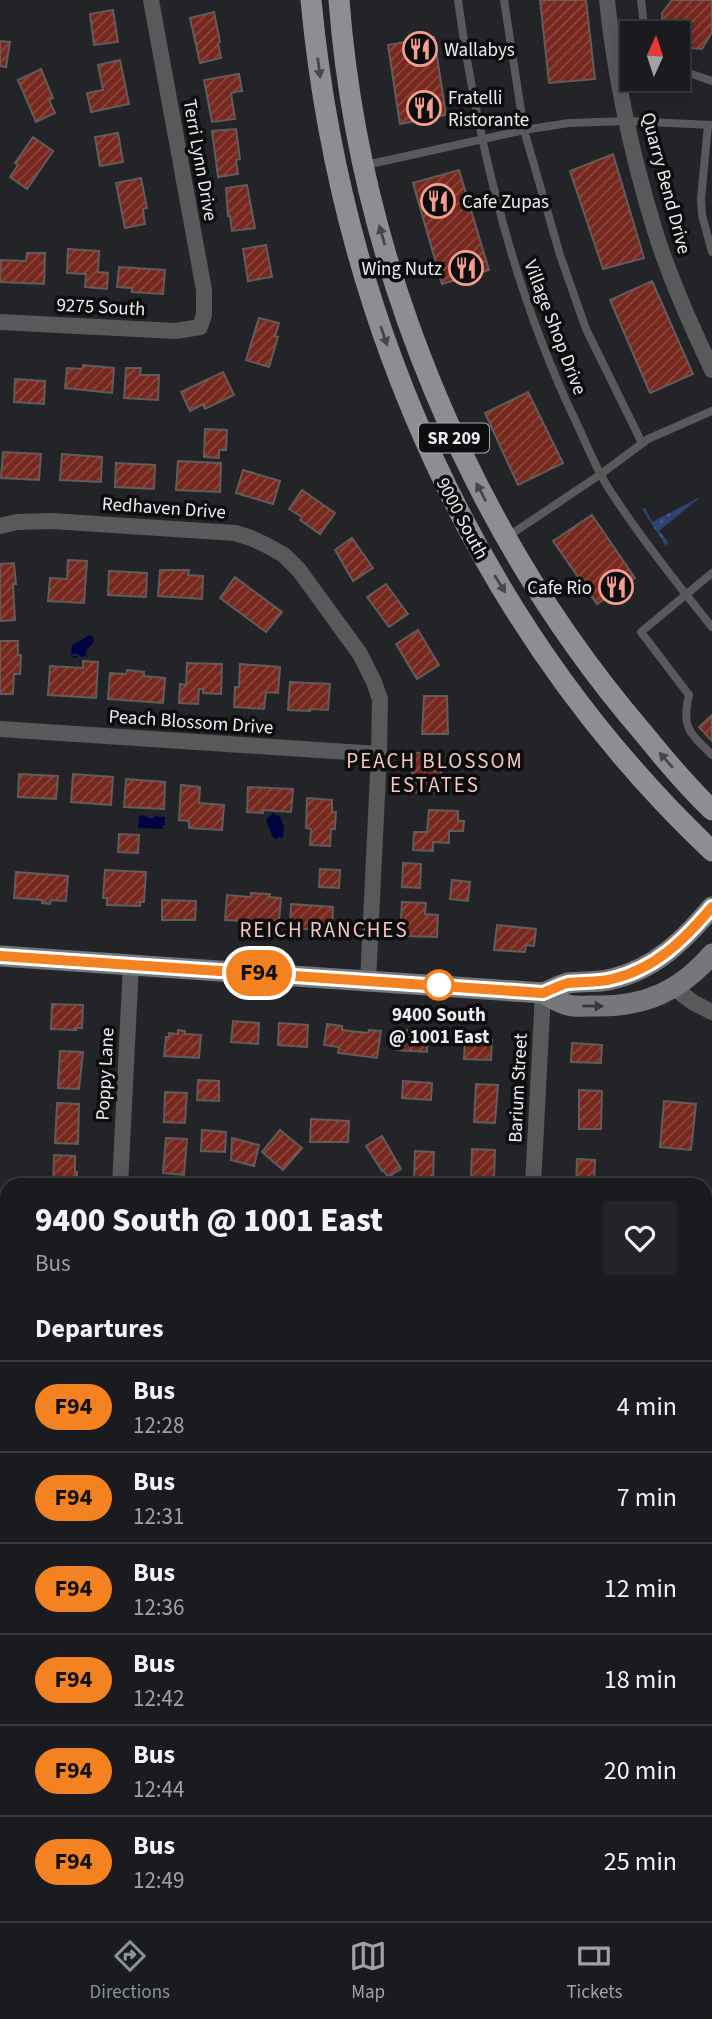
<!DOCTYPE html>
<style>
:root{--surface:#1a1b1e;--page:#232427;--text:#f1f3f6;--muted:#9fa1a4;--line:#38393c;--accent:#8c9099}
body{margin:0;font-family:"Source Sans 3",sans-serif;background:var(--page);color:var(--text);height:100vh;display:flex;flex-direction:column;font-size:26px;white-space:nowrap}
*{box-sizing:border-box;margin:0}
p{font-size:23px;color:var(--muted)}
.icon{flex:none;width:38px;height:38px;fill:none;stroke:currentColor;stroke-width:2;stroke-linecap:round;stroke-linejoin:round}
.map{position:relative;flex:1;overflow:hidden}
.drawer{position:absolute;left:0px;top:1178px;width:712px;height:744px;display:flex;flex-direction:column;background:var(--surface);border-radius:21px 21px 0 0;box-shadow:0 4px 18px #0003,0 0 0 2px var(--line)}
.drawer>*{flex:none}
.badge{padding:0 14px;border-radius:23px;font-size:24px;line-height:46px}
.needle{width:46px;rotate:3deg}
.fabs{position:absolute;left:620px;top:21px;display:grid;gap:14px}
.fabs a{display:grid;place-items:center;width:70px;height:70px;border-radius:0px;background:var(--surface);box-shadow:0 4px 18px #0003,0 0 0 2px var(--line);font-size:35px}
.map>.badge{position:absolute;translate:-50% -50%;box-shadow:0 0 0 4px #fff}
h2{padding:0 35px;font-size:26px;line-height:63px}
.round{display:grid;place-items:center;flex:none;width:74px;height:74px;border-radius:0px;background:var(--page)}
.head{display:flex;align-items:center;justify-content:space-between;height:119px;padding:0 35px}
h1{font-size:33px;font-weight:800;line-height:52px}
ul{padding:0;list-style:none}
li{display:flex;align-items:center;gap:21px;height:91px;padding:0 35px;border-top:2px solid var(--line)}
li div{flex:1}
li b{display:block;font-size:26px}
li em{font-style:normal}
li .badge{min-width:77px;font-weight:700;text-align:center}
.dock{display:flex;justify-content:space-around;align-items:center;height:98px;border-top:2px solid var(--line);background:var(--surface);font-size:19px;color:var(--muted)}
.dock a{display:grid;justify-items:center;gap:4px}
.dock .on{color:var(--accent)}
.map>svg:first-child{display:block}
.grass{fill:url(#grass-dots)}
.park{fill:url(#park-crowns)}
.water{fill:url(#water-ripples)}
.building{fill:url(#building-hatch);stroke:#615b5a;stroke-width:2}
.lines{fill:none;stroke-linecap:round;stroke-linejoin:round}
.lane{stroke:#58595b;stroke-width:8}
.street{stroke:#58595b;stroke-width:16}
.secondary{stroke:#76777a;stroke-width:21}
.primary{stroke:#8c8e92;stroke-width:21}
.oneway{fill:#46474a}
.oneway2{fill:#36373a}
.line-casing{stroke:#fff;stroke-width:16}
.line{stroke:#f58220;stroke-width:10}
.stop-dot{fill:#fff;stroke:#f58220;stroke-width:3.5}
.labels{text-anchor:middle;stroke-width:7;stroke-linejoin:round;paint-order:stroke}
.shield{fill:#0c0d0f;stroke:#a9aaac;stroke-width:2}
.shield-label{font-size:18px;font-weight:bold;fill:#ecedf0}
.poi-label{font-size:19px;fill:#ecedf0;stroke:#0c0d0f;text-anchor:start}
.street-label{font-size:19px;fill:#ecedf0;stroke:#0c0d0f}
.stop-label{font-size:19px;font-weight:bold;fill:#ecedf0;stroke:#0c0d0f}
.neighbourhood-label{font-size:21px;letter-spacing:2px;fill:#fac6bd;stroke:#0c0d0f}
</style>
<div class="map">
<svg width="712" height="1921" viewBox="0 0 712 1921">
<defs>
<pattern id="grass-dots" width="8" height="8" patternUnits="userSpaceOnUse" patternTransform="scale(1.75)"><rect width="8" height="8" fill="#2e4373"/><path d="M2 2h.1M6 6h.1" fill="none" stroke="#4c5e87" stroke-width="1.8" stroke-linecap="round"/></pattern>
<pattern id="park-crowns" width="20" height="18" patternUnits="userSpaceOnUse" patternTransform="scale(1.75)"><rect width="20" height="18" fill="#2e4373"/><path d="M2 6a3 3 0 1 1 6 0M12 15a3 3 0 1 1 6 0" fill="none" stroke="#4c5e87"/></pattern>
<pattern id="water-ripples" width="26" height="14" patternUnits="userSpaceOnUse" patternTransform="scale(1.75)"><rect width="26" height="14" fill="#010240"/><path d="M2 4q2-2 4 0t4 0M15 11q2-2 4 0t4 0" fill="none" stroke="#26275c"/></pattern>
<pattern id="building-hatch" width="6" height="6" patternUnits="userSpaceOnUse" patternTransform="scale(1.75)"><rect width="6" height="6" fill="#77281e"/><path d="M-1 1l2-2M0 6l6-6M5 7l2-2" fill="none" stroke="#8a483f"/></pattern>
</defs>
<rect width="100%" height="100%" fill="#222428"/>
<path class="grass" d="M700,497l-41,34 9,11 -2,4 -24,-37 3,-1 7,14z"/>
<path class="park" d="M99,1915l395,-1 3,7h-398z"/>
<path class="water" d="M90,635l3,2c2,8 -4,8 -7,14v7l-15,-1 1,-12z
M273,813l7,3 4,11 -1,10 -6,3 -5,-4 -6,-16z
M139,815l26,2 -1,12 -26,-1z"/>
<path class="building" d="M540,0h46l9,79 -46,4z
M672,0h40v32l-10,17 -13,-1 -12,-11v-4h-4l-11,-9v-11z
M113,10l5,32 -24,3 -4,-31z
M214,12l6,30 -2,1 3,15 -21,5 -10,-45z
M434,37l12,78 -46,9 -12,-79z
M0,41l10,1 -4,25 -6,-1z
M120,60l9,44 -38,8 -4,-19 16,-3 -5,-25z
M41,69l12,29 -4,2 6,13 -19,9 -18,-42z
M239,74l3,17 -11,2 4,26 -23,3 -8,-42z
M236,129l4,30 -4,1 2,14 -20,3 -6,-46z
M118,133l5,29 -23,4 -5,-29z
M33,137l20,14 -26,38 -17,-12 8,-12 -3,-2z
M613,154l31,104 -41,11 -33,-98z
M459,170l30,100 -47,14 -29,-101z
M141,178l6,30 -4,1 2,15 -20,4 -9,-45z
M247,185l8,43 -23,3 -2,-15h-2l-2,-28z
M266,245l6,32 -24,4 -5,-32z
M68,249l31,2 -1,21 10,1 -1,16 -22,-2 1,-13 -19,-1z
M27,253h18l-1,31 -44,-2 1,-22 25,1z
M119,267l46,3 -2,24 -31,-2v-4l-15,-1z
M652,281l41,93 -43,19 -40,-93z
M259,318l20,5 -4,13 3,1 -9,30 -23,-7z
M83,365l31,3 -2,25 -47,-5 2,-20 15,1z
M126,368h15l-1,7h19l-1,25 -34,-2z
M223,372l11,23 -29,14 -2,-5 -13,7 -9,-19z
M15,379l30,2 -1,23 -30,-2z
M528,392l35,71 -45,22 -33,-72z
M205,429l22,1 -1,20h-7v8l-15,-1z
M3,452l38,2 -2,26 -38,-2z
M62,454l40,3 -1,25 -41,-2z
M178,461l43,2 -1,29 -44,-2z
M116,463l39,2 -1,24 -39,-2z
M243,470l37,11 -7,23 -37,-11z
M302,490l33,23 -15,21 -20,-14 2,-3 -13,-8z
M592,515l43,63 -38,26 -44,-63z
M352,538l21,30 -20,13 -18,-31z
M68,560l19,1 -3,42 -36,-2 2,-23 17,1z
M14,563l2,21h-3l2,36 -15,1v-57z
M160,570h29l-1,5 15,1 -1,23 -44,-3z
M109,571l38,2 -1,24 -38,-2z
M235,577l47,35 -16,20 -46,-34z
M386,584l22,30 -19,13 -22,-30z
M418,630l21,35 -22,14 -21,-35z
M0,641h18v14h3l-1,19h-6l-1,20h-13z
M83,661l15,1 -2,36 -48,-3 2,-29 33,2z
M187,663l35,1 -1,30 -18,-1v-4h-4l-1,15 -19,-1 1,-19 6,1z
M240,664l40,3 -2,26 -12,-1 -2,17 -30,-2 1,-20h4z
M127,670l17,2v4l21,2 -2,25 -55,-4 2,-26 16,1z
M290,682l40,2 -2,26 -18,-1v2l-22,-1z
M424,696h23l1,38h-26z
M712,715v26l-13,-14z
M413,753l29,1 -2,39 -29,-1z
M19,774l39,2 -2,23 -38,-2z
M73,774l40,3 -2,28 -40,-3z
M126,779l39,3 -1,27 -40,-2z
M181,785l19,2 -1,16 25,2 -2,25 -33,-2v-7l-10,-1z
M248,787l45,2 -2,23 -28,-2v3l-16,-1z
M307,798l25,2v12h4l-1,17h-4l-1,17 -20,-1 1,-16 -5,-1z
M429,810l29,1v10h6l-1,10h-14v12l-16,-1v9l-20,-1 1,-18h13z
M119,834l20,1 -1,18 -20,-1z
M403,863l18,1 -1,24 -18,-1z
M320,869l20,1 -1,18 -20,-1z
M105,870l41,2 -2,30h-4v4l-33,-1v-7h-4z
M16,872l52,4 -2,25 -15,-1 -1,4 -8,-1v-3l-28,-2z
M452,880l18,2 -2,19 -18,-2z
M251,893l19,1 -1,3 12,1 -2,23 -15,-1 -1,6 -19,-1v-4l-19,-1 2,-25 24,2z
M162,900l34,1 -1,19h-33z
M402,902l24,1 -1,11 13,1 -1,22 -37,-1z
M291,904l42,3 -1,24 -42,-3z
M497,925l39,4 -2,17 -8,-1 -1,7 -31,-2z
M52,1004l31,1 -1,23h-6v2l-25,-1z
M233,1021l26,2 -1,21 -27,-2z
M279,1023l29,2 -1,22 -29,-2z
M327,1024l15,2v4l26,3 1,-3 12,1 -4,27 -39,-5 1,-6 -15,-2z
M178,1030l7,1v3l16,1 -2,23 -35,-2 2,-19h3v-4l9,1z
M397,1030l31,1 -1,21 -31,-2z
M465,1038l27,2 -1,20 -27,-1z
M572,1043l30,2 -1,18 -30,-1z
M60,1051l23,1 -4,37 -21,-1z
M198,1080l21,1v20l-22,-1z
M403,1081l29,2 -1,17 -29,-2z
M476,1084l22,1 -3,38 -21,-1z
M579,1090l23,1 -1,38h-22z
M165,1092l22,1 -2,30 -21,-1z
M664,1101l32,3 -5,46 -31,-3z
M57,1103l22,1 -1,40 -23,-1z
M311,1119l38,2 -1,21h-38z
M202,1130l24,2 -1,20 -24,-1z
M280,1130l22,18 -19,22 -21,-18z
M382,1136l19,33 -13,8 -5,-7 -1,1 -16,-25z
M166,1138l21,1 -3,36 -21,-2z
M232,1138l27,7 -5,21 -23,-6z
M472,1149l23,1 -1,29 -23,-1z
M415,1151l19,1 -1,26 -19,-1z
M54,1155l21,1v16h2v13h-24z
M577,1159l18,1 -1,25h-18z
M707,1318h5v30h-7z
M705,1485h7v23h-7z
M4,1512h3v28h-4z
M7,1654v21l-7,-4v-4z
M705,1676h7v32v-14h-7z
M705,1742h7v26l-7,-1z
M23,1914h21v7h-21z
M618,1914h22v7h-22z"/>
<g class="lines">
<path class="lane" d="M458,0c20,146 55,291 119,424 11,23 21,50 36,71 30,46 65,90 99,132
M504,0l20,130 36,125 26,74 56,114
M641,0l4,33
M677,69l35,12
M708,125l-7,74 1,16 10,37
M366,165l158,-35 45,-7 58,-2 85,4
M507,537l94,-63 47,-35 64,-28
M712,573l-71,59 48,63c-8,33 1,38 23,60"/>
<path class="street" d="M607,0c8,78 25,156 48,231 15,48 36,94 57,139
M0,322l176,9 24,-4 4,-12v-25l-53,-290
M0,526l17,-4 35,-1 183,12 16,5 15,7 18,10 15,15 61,84 14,28 6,17 -1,55 -11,227
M0,729l379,25
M674,988l20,15 18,9
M120,1185l11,-221
M533,1185l10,-192
M705,1446h7
M0,1467l7,2
M705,1638l7,1
M0,1741l7,4
M0,1791l7,-14
M705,1810l7,-1
M681,1921v-7"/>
<path class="secondary" d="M0,956l543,37c7,4 16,10 25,12 8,2 19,1 27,1 50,1 85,-15 117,-52
M543,993c8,-3 17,-8 25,-10 14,-2 29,0 44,-4 43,-10 72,-39 100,-72"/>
<path class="primary" d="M311,0c30,320 167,629 401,851
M339,0c20,265 133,534 306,735 21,26 43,52 67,75"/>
</g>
<defs><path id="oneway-solid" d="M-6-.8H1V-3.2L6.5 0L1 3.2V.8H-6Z" transform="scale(1.75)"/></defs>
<g class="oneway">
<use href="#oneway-solid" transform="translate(319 68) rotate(83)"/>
<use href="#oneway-solid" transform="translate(382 235) rotate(-106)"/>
<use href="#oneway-solid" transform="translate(384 336) rotate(71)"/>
<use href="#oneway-solid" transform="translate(481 492) rotate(-118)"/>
<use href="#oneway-solid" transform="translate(500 584) rotate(58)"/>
<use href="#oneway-solid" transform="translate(666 760) rotate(-131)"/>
</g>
<use class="oneway2" href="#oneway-solid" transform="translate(593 1006) rotate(1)"/>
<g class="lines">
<g class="line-casing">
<path id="line" d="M0,956l543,37c8,-3 17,-8 25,-10 14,-2 29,0 44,-4 43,-10 72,-39 100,-72"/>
</g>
<use href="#line" class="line"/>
</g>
<defs>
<g id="restaurant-ring" transform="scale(1.75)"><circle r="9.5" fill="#0c0d0f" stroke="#f59d8e" stroke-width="1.5"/><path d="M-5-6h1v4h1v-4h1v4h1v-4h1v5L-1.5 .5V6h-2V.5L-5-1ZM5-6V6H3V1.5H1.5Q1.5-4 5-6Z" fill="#f59d8e"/></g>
</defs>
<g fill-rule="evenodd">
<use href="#restaurant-ring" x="420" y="49"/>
<use href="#restaurant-ring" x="424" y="108"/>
<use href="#restaurant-ring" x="438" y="201"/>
<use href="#restaurant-ring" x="466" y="268"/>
<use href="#restaurant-ring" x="616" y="587"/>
</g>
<circle class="stop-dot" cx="439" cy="985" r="14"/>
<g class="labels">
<rect class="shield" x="419" y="423.5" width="70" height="29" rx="5"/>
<g class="shield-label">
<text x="454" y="444">SR 209</text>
</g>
<g class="poi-label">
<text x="444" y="56">Wallabys</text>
<text x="448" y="104">Fratelli<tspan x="448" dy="22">Ristorante</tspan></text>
<text x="462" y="208">Cafe Zupas</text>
<text x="442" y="275" text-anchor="end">Wing Nutz</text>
<text x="592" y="594" text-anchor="end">Cafe Rio</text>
</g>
<g class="street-label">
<text transform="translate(201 160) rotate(80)" y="7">Terri Lynn Drive</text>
<text transform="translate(667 183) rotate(75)" y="7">Quarry Bend Drive</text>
<text transform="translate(101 306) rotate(3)" y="7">9275 South</text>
<text transform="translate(556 327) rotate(69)" y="7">Village Shop Drive</text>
<text transform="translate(164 507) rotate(4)" y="7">Redhaven Drive</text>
<text transform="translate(463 518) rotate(62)" y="7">9000 South</text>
<text transform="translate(191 721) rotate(4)" y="7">Peach Blossom Drive</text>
<text transform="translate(104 1074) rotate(-87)" y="7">Poppy Lane</text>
<text transform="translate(517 1088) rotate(-87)" y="7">Barium Street</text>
</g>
<g class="stop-label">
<text x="439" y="1021">9400 South<tspan x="439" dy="22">@ 1001 East</tspan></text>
</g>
<g class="neighbourhood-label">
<text x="435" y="768">PEACH BLOSSOM<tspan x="435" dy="24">ESTATES</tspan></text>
<text x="324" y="937">REICH RANCHES</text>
</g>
</g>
</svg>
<div class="fabs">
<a><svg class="needle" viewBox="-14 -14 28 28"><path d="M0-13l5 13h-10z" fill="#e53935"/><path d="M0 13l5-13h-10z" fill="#9fa1a4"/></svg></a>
</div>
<b class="badge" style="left:259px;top:973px;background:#f58220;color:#111">F94</b>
<section class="drawer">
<div class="head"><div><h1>9400 South @ 1001 East</h1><p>Bus</p></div><a class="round"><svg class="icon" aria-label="heart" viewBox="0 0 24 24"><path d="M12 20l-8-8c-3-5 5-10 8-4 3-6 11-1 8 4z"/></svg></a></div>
<h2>Departures</h2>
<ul>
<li><span class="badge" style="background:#f58220;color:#111">F94</span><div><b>Bus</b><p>12:28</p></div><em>4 min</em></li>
<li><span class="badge" style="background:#f58220;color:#111">F94</span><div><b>Bus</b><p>12:31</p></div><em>7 min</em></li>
<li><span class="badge" style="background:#f58220;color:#111">F94</span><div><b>Bus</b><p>12:36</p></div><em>12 min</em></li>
<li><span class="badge" style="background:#f58220;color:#111">F94</span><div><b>Bus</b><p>12:42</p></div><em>18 min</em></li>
<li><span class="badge" style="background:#f58220;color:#111">F94</span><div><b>Bus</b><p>12:44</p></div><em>20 min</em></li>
<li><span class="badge" style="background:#f58220;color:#111">F94</span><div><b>Bus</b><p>12:49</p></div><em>25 min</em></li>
</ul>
</section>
</div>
<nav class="dock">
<a class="on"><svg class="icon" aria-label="directions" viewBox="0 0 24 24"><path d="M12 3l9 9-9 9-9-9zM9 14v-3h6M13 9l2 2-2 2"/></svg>Directions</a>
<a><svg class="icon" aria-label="map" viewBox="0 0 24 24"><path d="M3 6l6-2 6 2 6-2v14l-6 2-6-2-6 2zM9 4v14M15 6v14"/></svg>Map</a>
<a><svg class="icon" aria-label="tickets" viewBox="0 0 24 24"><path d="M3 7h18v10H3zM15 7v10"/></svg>Tickets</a>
</nav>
